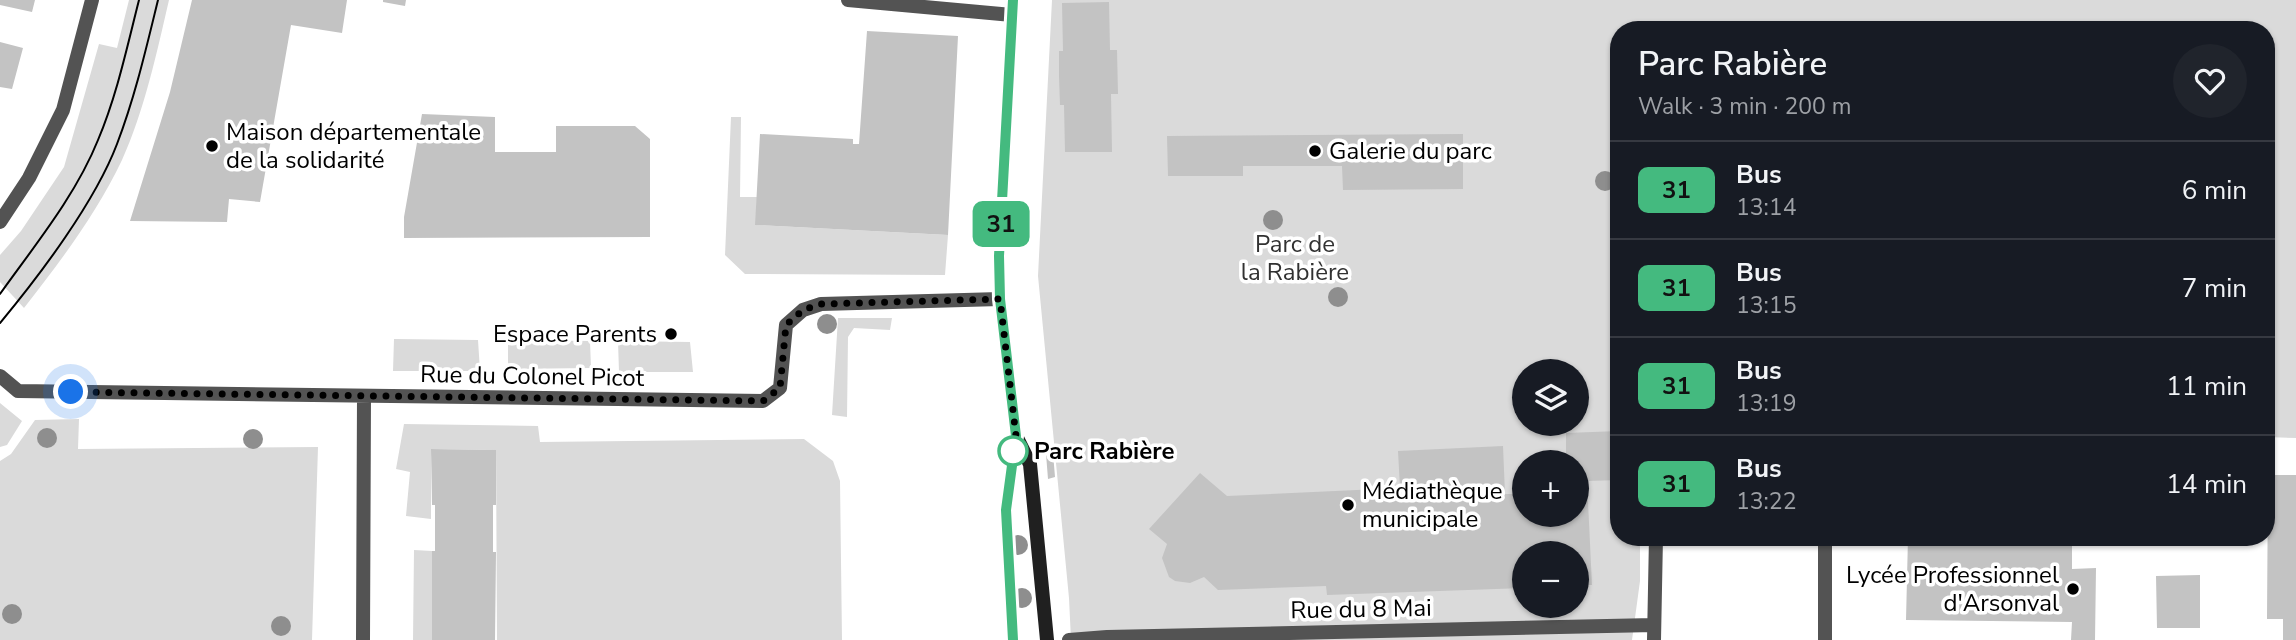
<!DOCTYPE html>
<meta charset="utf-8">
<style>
:root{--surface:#171b24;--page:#20242c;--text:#f1f3f6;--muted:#9ea1a6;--line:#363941}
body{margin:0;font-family:"Nunito Sans",sans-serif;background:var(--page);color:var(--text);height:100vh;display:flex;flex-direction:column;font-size:26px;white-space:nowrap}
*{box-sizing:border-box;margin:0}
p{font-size:23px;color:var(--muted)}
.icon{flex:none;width:38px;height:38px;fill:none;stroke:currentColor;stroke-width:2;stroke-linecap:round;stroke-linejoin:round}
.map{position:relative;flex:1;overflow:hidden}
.details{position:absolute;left:1610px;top:21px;width:665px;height:525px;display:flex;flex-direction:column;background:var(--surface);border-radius:28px;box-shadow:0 2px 5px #0004}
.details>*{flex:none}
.badge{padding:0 14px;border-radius:10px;font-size:24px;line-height:46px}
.controls{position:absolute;left:1512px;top:359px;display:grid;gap:14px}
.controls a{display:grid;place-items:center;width:77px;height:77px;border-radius:50%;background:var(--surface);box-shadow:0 2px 5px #0004;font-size:35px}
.you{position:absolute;width:35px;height:35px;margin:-18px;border:5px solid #fff;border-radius:50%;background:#1a73e8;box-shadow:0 0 0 10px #1a73e833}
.map>.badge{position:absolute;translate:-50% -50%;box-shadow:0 0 0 4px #fff}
.round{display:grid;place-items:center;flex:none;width:74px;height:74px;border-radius:37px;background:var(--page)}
.summary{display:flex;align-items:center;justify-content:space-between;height:119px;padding:0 28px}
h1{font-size:33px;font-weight:600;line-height:52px}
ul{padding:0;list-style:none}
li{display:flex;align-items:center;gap:21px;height:98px;padding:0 28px;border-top:2px solid var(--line)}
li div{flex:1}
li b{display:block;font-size:26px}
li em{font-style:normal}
li .badge{min-width:77px;font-weight:700;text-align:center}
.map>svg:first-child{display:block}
.green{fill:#dadada;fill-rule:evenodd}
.building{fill:#c3c3c3}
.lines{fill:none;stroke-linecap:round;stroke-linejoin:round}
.minor{stroke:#535353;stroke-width:14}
.secondary{stroke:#202020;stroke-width:14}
.tram{stroke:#000;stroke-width:2}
.tree{fill:#8e8e8e}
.line-casing{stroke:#fff;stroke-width:16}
.line{stroke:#44ba7f;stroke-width:10}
.walk{stroke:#000;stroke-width:7;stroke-dasharray:0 12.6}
.poi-dot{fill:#000;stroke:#fff;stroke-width:2.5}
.stop-dot{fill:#fff;stroke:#44ba7f;stroke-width:3.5}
.labels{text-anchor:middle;stroke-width:7;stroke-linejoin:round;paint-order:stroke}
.poi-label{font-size:24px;fill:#000;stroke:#fff;text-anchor:start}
.park-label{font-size:24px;fill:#313131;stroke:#fff}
.street-label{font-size:24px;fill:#000;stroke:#fff}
.stop-label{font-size:24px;font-weight:bold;fill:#000;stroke:#fff;text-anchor:start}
</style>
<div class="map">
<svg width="2296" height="640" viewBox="0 0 2296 640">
<rect width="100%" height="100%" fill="#fff"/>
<path class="green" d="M129,0h40c-12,52 -25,112 -47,160 -25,53 -62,102 -98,148l-24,-26v-27l21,-24 43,-64 35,-123 18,4z
M1052,0h1244v438l-30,-1v-407h-647v507h21v44l-8,59h-561l-2,-42 -31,-322zM1524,371h53v53h-53zM1524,462h53v52h-53zM1524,553h53v53h-53z
M731,117h10l-1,80h17l-1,28 192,10 -3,40 -200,-1 -20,-19z
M838,318h54l-2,12 -36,-2 -6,9 -1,80 -15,-2z
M394,339l84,1 2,31h-87z
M508,340l82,1 1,27 -83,1z
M618,341l72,1 3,30h-74z
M0,403l22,18 -15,24 -7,2z
M79,419l-1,30 240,-2 -6,193h-312v-179l11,-7 24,-34z
M404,424l134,2 2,16 264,-3 29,22 7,20 2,159h-345l-1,-190 -65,-1v70l-25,-3 4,-44 -14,-3z
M414,550l18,1v89h-19z"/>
<path class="building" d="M0,0h35l-3,12 -32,-7z
M192,0h155l-5,33 -51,-8 -31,177 -31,-3 -2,23 -97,-1 40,-129z
M383,0h23l-1,6 -22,-4z
M1109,2l1,48h7l1,44h-7l1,58h-47l-1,-47h-4l-1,-29v-25h4l-1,-48z
M867,31l91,5 -10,199 -193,-10 5,-91 93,5v5h6z
M0,42l23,6 -11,41 -12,-2z
M422,114l73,3v35h61v-26h79l15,13v98l-246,1v-21z
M1463,134v55l-120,1 -1,-24h-99v10h-75l-1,-40z
M1619,431v49l-32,1 5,104h-15v-32h-53v35l-197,7 -1,-9 -108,4 -14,-13 -14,6 -15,-2 -6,-4 -7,-19 5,-14 -18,-15 51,-56 27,23 173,-8 -2,-37 105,-5 2,48h19v20h53v-52h-11v-29z
M431,449l65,1v55h-3v47h3l-1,88h-63v-89h3v-46h-3z
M1053,453l2,24 -7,2 -2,-25z
M2268,475h28v165h-13v-21h-16z
M1908,537h164v32l24,-1 -1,72h-24l1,-18 -166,-2z
M2200,575v53h-43l-1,-52z"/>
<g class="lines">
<path class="minor" d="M848,0l164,15
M0,222l29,-44 34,-68 29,-110
M0,376l18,15 745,10 17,-13 6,-63 17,-15 18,-6 179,-5
M1825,537v103
M363,640l1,-244
M1069,640l38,-3 547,-12
M1654,640l2,-103"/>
<path class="secondary" d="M1016,436l14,28 17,176
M1013,640l-7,-130 10,-74 -16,-137 -1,-43 14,-256"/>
<path class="tram" d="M0,294c35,-49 76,-99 98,-154 19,-45 29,-93 41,-140
M0,323c40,-48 95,-121 117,-179 18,-47 29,-95 41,-144"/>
</g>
<g class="tree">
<circle cx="1605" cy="181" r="10"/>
<circle cx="1273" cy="220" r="10"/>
<circle cx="1338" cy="297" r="10"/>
<circle cx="827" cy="324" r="10"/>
<circle cx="47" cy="438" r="10"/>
<circle cx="253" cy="439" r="10"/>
<circle cx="1018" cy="545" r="10"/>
<circle cx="1022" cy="598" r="10"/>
<circle cx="12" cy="614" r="10"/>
<circle cx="281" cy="626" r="10"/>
</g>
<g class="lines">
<g class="line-casing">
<path id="line" d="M1013,640l-7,-130 10,-74 -16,-137 -1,-43 14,-256"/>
</g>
<use href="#line" class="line"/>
<path class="walk" d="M71,392l692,9 17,-13 6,-63 17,-15 18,-6 179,-5 16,137 -3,15"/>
</g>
<g class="poi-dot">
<circle cx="212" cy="146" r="7"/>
<circle cx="1315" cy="151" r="7"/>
<circle cx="671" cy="334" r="7"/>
<circle cx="1348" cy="505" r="7"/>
<circle cx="2073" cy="589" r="7"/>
</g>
<circle class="stop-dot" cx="1013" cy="451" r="14"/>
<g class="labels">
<g class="poi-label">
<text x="226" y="140">Maison départementale<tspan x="226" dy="28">de la solidarité</tspan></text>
<text x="1329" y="159">Galerie du parc</text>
<text x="657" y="342" text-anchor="end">Espace Parents</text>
<text x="1362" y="499">Médiathèque<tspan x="1362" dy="28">municipale</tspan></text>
<text x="2059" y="583" text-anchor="end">Lycée Professionnel<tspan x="2059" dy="28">d'Arsonval</tspan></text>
</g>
<g class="park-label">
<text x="1295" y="252">Parc de<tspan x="1295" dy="28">la Rabière</tspan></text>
</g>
<g class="street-label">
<text transform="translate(532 376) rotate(1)" y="8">Rue du Colonel Picot</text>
<text transform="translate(1361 609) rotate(-1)" y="8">Rue du 8 Mai</text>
</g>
<g class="stop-label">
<text x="1034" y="459">Parc Rabière</text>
</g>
</g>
</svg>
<div class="controls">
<a><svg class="icon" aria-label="layers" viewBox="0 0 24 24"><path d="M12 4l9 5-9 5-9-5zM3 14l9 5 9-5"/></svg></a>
<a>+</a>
<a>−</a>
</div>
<div class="you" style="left:71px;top:392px"></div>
<b class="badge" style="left:1001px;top:224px;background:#44ba7f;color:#111">31</b>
<section class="details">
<div class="summary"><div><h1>Parc Rabière</h1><p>Walk · 3 min · 200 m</p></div><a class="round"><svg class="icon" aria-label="heart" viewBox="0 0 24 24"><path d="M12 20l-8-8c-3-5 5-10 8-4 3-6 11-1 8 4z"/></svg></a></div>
<ul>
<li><span class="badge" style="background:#44ba7f;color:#111">31</span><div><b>Bus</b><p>13:14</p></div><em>6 min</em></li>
<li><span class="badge" style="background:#44ba7f;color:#111">31</span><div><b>Bus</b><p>13:15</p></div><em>7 min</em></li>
<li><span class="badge" style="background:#44ba7f;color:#111">31</span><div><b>Bus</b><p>13:19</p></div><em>11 min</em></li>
<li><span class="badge" style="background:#44ba7f;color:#111">31</span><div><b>Bus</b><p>13:22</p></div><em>14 min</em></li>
</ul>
</section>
</div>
